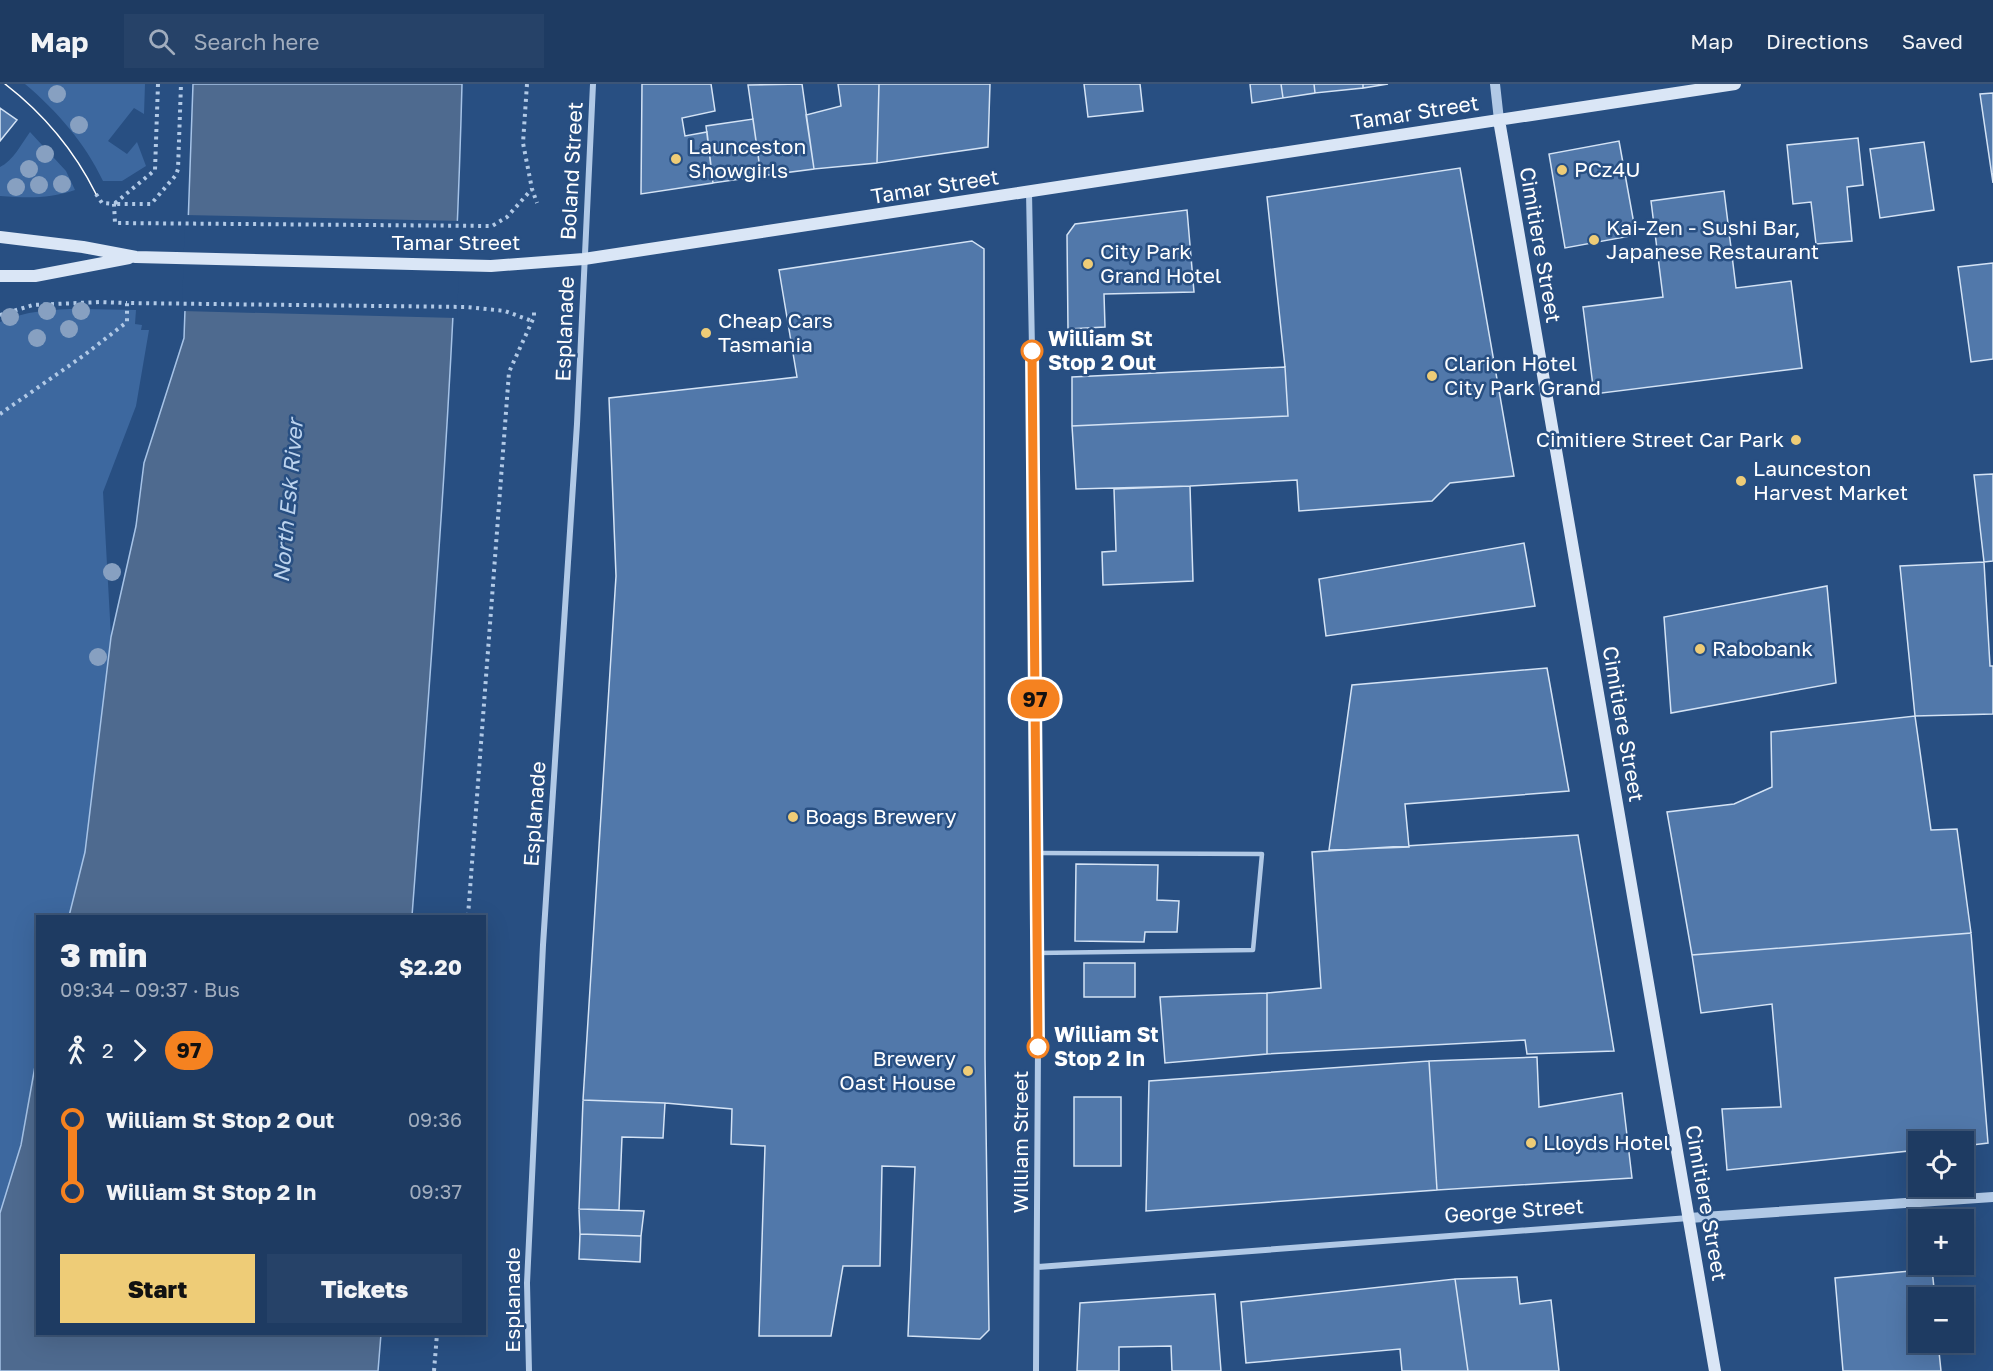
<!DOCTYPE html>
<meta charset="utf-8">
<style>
:root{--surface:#1e3b62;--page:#264268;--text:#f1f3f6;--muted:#a1adbe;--line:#3c5577;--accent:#ec7}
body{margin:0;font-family:"Golos Text",sans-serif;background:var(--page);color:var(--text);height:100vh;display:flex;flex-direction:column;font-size:22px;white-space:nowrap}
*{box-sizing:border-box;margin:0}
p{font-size:20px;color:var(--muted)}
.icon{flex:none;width:33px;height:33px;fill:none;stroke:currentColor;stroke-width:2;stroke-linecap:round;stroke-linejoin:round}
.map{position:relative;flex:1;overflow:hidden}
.sheet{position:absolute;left:36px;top:831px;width:450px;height:420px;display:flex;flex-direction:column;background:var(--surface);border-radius:0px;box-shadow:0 6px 24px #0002,0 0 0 2px var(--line)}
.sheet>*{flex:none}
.badge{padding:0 12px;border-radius:20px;font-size:21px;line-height:39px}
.controls{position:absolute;left:1908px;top:1047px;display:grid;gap:12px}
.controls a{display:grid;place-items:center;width:66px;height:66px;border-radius:0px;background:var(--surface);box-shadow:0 6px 24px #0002,0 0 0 2px var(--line);font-size:30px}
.map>.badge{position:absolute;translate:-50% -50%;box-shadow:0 0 0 3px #fff}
.legs{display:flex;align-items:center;gap:9px;height:66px;padding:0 24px;font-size:20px}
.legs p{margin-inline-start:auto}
.head{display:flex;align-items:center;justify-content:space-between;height:102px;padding:0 24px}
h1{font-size:33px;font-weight:800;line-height:45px}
.action{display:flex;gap:12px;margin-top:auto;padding:12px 24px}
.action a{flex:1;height:69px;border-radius:0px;background:var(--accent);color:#111;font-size:24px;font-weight:800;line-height:69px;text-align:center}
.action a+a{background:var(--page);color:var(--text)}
ul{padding:0 24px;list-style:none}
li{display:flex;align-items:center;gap:21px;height:72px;font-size:22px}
li i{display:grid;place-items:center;width:9px;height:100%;margin:0 8px;background:currentColor}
li i::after{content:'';width:15px;height:15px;margin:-8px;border:4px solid;border-radius:50%;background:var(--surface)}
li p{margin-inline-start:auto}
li:first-child i{background:linear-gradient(#0000 50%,currentColor 0)}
li:last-child i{background:linear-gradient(currentColor 50%,#0000 0)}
header{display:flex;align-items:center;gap:36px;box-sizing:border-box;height:84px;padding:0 30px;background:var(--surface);border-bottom:2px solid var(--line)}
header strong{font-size:28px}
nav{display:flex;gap:33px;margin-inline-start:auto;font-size:21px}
.search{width:420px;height:54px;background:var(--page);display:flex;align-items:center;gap:15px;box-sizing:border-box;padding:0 21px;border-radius:0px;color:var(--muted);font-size:22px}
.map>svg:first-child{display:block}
.green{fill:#3d689f}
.water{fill:#4e6a8f;stroke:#a6c3e7;stroke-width:1.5}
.pier{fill:#284f82}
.building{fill:#5178aa;stroke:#d4e3f5;stroke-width:1.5}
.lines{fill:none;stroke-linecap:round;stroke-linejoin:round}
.path{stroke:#b1c9e6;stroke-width:4;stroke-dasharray:3 4.5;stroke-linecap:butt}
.service{stroke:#b1c9e6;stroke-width:4.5}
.minor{stroke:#b1c9e6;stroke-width:6}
.tertiary{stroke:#b1c9e6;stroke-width:10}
.secondary{stroke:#dae6f6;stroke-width:12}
.tram{stroke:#fff;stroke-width:1.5}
.tree{fill:#87a0c1}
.line-1-casing{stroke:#fff;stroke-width:14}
.line-1{stroke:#f58220;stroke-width:9}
.poi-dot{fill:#ec7;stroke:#284f82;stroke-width:2}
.stop-1-dot{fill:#fff;stroke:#f58220;stroke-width:3}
.labels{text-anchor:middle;stroke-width:5;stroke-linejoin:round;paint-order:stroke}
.street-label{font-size:21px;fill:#fff;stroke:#284f82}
.poi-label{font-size:21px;fill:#fff;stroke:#284f82;text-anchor:start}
.stop-label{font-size:21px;font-weight:bold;fill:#fff;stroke:#284f82;text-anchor:start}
.water-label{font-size:22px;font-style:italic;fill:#bcd3ee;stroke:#284f82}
</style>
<header>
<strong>Map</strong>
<div class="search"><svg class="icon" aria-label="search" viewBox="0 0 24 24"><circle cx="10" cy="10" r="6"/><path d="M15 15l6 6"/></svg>Search here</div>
<nav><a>Map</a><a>Directions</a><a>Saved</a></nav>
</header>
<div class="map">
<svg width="1993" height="1287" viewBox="0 0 1993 1287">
<rect width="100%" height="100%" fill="#284f82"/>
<path class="green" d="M25,0h120l-1,30 -10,-6 -26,33 19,13 10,-12 9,24 -24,15h-19c-18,-38 -46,-70 -78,-97z
M30,48l36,39 9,19c-27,9 -47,8 -75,6v-29c13,-6 22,-24 30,-35z
M136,226l-1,14 7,1 -1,5h8l-13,76 -33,86 8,145 -26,215 -16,64h-31l-1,139 -16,90 -21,68v-891c41,-18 92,-12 136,-12z"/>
<path class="water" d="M193,0h269c-7,278 -29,555 -50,832h-343l16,-64 26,-215 25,-111 8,-63 40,-125z
M37,971l1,279h343l-3,37h-378v-158l21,-68z"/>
<path class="pier" d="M185,131l276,6 -4,97 -275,-7z"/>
<path class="building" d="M642,0h69l4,27 -33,7 3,18 22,-4 6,51 -72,11z
M802,0l12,85 -53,7 -13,-91z
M838,0h41l-2,79 -63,6 -8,-54 35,-9z
M879,0h111l-2,63 -111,16z
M1084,0h56l3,27 -55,6z
M1250,0h31l2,14 -31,5z
M1281,0h33l1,9 -32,5z
M1314,0h49v4l-48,5z
M1363,0h25l-25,4z
M1993,9v90l-13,-89z
M0,24l17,12 -17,21z
M753,35l8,57 -48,7 -7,-57z
M1858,54l5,47 -16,2 5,54 -36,3 -5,-42 -18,2 -6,-59z
M1619,57l17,94 -71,13 -16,-94z
M1924,58l10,68 -54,8 -10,-69z
M1460,84l54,308 -64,7 -18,18 -133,10 -2,-31 -107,6 -114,3 -4,-63 216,-10 -3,-49 -18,-170z
M1724,107l12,97 55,-7 11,87 -208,26 -11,-87 80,-10 -12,-96z
M1187,126l7,82 -90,2 1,33 -37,2 -1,-94 8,-11z
M972,157l12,8 1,810 4,271 -9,9 -72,-3 7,-169 -33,-1 -2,100h-37l-12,70h-72l6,-190 -34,-2 1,-35 -67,-6 -82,-3 33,-524 -7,-178 188,-21 -18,-107z
M1993,179v96l-22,3 -13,-95z
M1285,283l3,49 -216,10v-49z
M1993,390v87l-9,1 -10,-87z
M1190,402l3,95 -90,4 -1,-33 14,-1 -2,-62z
M1524,459l11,63 -209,30 -7,-57z
M1984,478l6,104h3v48l-78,2 -15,-150z
M1827,502l9,97 -165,30 -7,-96z
M1547,584l22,123 -164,13 4,43 -80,3 23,-165z
M1915,632l16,114 26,-1 14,104 -279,22 -25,-143 67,-8 38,-17 -1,-55z
M1578,751l36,216 -87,3 -2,-14 -258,14v-61l54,-5 -9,-136z
M1076,780l82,1 -1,35 22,1 -2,31h-32l-1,10 -69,-1z
M1971,849l17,210 -24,3v-4h-46v8l-191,20 -5,-61 59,-2 -9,-103 -71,9 -9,-58z
M1084,879h51v34h-51z
M1267,909v61l-102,9 -5,-66z
M1537,973l2,50 83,-14 10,85 -195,12 -8,-129z
M1429,977l8,129 -291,21 3,-130z
M1074,1013h47v69h-47z
M583,1016l82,3 -2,35 -41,-1 -3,73 -40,-1z
M579,1125l65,2 -3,25 -61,-2z
M580,1150l61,2 -1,26 -61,-3z
M1932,1185l3,29h-17v44h20l3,29h-98l-8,-93z
M1517,1193l3,27 31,-4 8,71h-91l-13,-92z
M1455,1195l13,92h-66l-2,-22 -154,14 -5,-61z
M1215,1210l6,77h-49l-1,-25 -52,1v24h-42l3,-68z"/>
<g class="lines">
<path class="path" d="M158,0l-3,86 -41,34h37l25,-29 2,-6 3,-85
M527,0l-4,59 9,46 5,14
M96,110l6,9 12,1 1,19 377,3 15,-9 25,-28
M0,231l33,-10 67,-3 27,1
M0,330l83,-58 44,-34v-19l339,4 39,4 27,10
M468,832l41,-544 25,-55v-8
M434,1287l3,-37"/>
<path class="service" d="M1037,769l225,1 -9,96 -216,3"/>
<path class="minor" d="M1029,108l3,157 6,698 -2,324
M1038,1183l651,-49
M529,1287l-2,-88 16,-338 34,-521 16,-340"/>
<path class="tertiary" d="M1495,0l4,36
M1689,1134l304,-21"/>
<path class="secondary" d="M1499,36l216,1251
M0,153l83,10 53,10 355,9 93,-7 1151,-175
M0,192h35l94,-18"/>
<path class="tram" d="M5,0c39,30 69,66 91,110"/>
</g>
<g class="tree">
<circle cx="57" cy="10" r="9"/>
<circle cx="79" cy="41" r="9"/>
<circle cx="45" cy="70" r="9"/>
<circle cx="29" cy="85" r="9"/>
<circle cx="62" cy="100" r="9"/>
<circle cx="39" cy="101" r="9"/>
<circle cx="16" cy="103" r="9"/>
<circle cx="47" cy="227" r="9"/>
<circle cx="81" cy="227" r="9"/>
<circle cx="10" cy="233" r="9"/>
<circle cx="69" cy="245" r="9"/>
<circle cx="37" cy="254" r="9"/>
<circle cx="112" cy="488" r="9"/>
<circle cx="98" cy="573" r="9"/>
</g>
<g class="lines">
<g class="line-1-casing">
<path id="line-1" d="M1032,267l6,696"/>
</g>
<use href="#line-1" class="line-1"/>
</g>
<g class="poi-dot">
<circle cx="676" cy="75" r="6"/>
<circle cx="1562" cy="86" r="6"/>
<circle cx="1594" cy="156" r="6"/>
<circle cx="1088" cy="180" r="6"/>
<circle cx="706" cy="249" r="6"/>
<circle cx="1432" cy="292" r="6"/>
<circle cx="1796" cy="356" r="6"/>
<circle cx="1741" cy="397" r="6"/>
<circle cx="1700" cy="565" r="6"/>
<circle cx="793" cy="733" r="6"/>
<circle cx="968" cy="987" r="6"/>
<circle cx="1531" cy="1059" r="6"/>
</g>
<g class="stop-1-dot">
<circle cx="1032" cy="267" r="10"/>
<circle cx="1038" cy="963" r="10"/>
</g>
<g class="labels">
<g class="street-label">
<text transform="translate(1415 29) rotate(-9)" y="7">Tamar Street</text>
<text transform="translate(572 87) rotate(-87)" y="7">Boland Street</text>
<text transform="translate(935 103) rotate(-9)" y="7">Tamar Street</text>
<text x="456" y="166">Tamar Street</text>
<text transform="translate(1540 161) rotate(80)" y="7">Cimitiere Street</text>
<text transform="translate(565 245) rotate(-88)" y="7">Esplanade</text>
<text transform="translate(1623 640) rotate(80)" y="7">Cimitiere Street</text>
<text transform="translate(535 730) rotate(-86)" y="7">Esplanade</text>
<text transform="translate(1021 1058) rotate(-90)" y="7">William Street</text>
<text transform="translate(1706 1119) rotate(80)" y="7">Cimitiere Street</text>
<text transform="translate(1514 1127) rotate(-4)" y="7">George Street</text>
<text transform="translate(513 1216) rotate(-90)" y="7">Esplanade</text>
</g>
<g class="poi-label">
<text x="688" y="70">Launceston<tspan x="688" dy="24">Showgirls</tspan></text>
<text x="1574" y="93">PCz4U</text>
<text x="1606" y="151">Kai-Zen - Sushi Bar,<tspan x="1606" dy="24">Japanese Restaurant</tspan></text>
<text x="1100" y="175">City Park<tspan x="1100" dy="24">Grand Hotel</tspan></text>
<text x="718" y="244">Cheap Cars<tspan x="718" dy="24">Tasmania</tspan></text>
<text x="1444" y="287">Clarion Hotel<tspan x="1444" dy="24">City Park Grand</tspan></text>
<text x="1784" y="363" text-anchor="end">Cimitiere Street Car Park</text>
<text x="1753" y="392">Launceston<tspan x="1753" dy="24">Harvest Market</tspan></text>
<text x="1712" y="572">Rabobank</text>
<text x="805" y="740">Boags Brewery</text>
<text x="956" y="982" text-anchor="end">Brewery<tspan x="956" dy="24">Oast House</tspan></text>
<text x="1543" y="1066">Lloyds Hotel</text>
</g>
<g class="stop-label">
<text x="1048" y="262">William St<tspan x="1048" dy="24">Stop 2 Out</tspan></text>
<text x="1054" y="958">William St<tspan x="1054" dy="24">Stop 2 In</tspan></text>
</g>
<g class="water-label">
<text transform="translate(288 417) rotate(-85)" y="8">North Esk River</text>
</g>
</g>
</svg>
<div class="controls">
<a><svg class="icon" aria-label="locate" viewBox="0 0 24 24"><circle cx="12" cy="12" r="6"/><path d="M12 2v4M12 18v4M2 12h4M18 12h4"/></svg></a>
<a>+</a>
<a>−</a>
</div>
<b class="badge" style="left:1035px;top:615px;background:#f58220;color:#111">97</b>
<section class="sheet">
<div class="head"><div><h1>3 min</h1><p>09:34 – 09:37 · Bus</p></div><b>$2.20</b></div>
<div class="legs"><svg class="icon" aria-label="walk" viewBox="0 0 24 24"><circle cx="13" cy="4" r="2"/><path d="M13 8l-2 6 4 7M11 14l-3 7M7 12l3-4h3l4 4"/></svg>2<svg class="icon" aria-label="forward" viewBox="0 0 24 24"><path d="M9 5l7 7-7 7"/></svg><b class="badge" style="background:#f58220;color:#111">97</b></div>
<ul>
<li><i style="color:#f58220"></i><b>William St Stop 2 Out</b><p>09:36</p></li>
<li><i style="color:#f58220"></i><b>William St Stop 2 In</b><p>09:37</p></li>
</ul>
<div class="action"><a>Start</a><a>Tickets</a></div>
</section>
</div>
